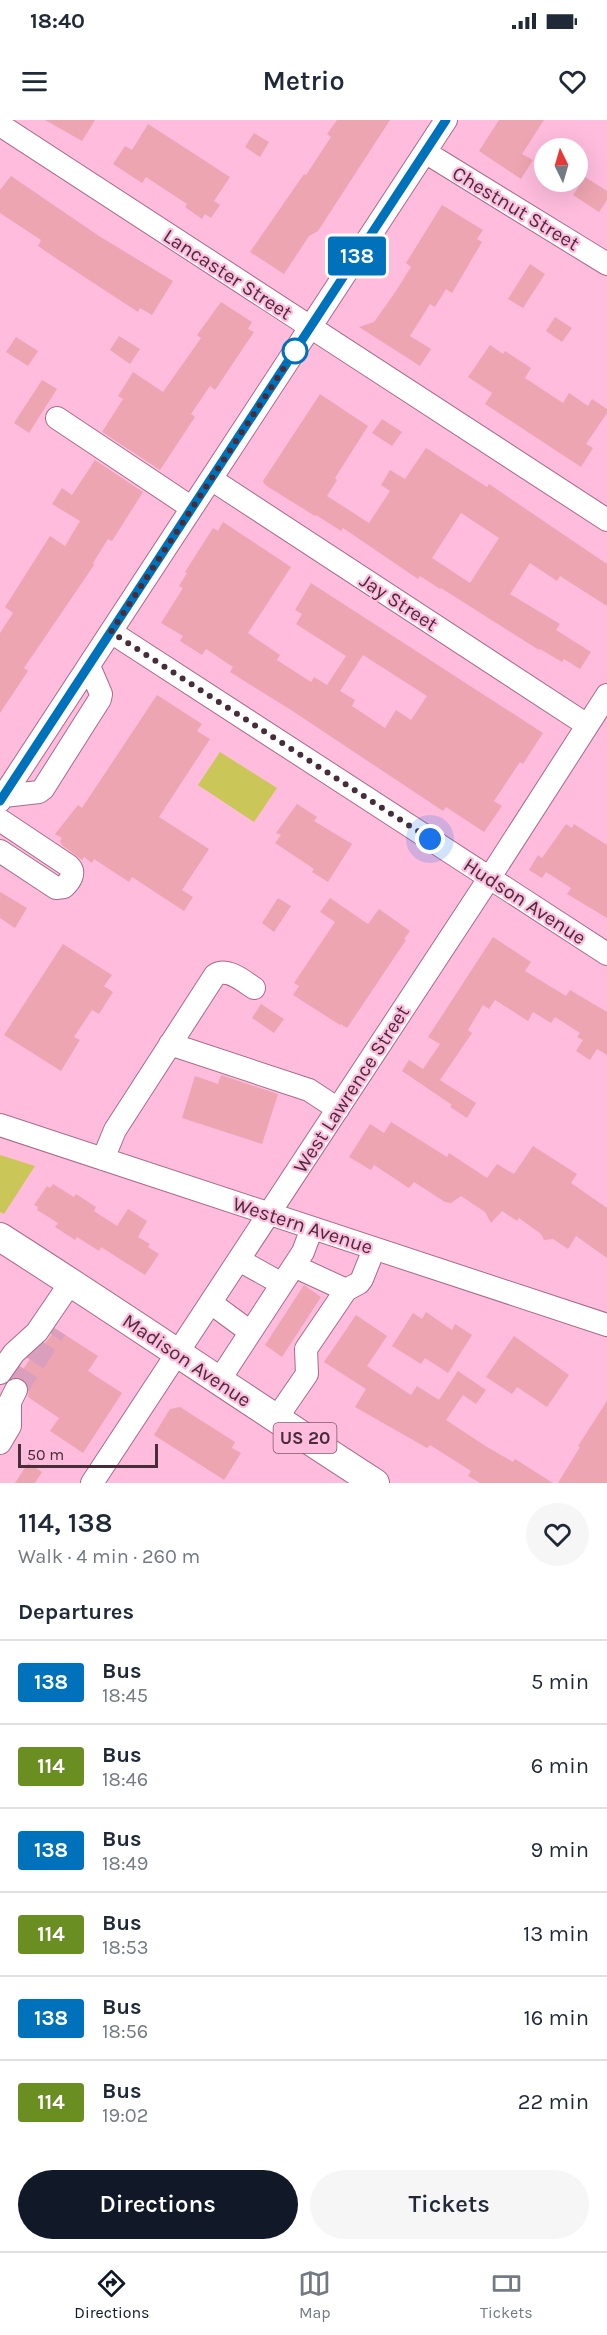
<!DOCTYPE html>
<meta charset="utf-8">
<style>
:root{--surface:#fff;--page:#f6f6f7;--text:#1f2937;--muted:#747a83;--line:#e0e1e3;--accent:#111827}
body{margin:0;font-family:Karla,sans-serif;background:var(--page);color:var(--text);height:100vh;display:flex;flex-direction:column;font-size:22px;white-space:nowrap}
*{box-sizing:border-box;margin:0}
p{font-size:20px;color:var(--muted)}
.icon{flex:none;width:33px;height:33px;fill:none;stroke:currentColor;stroke-width:2;stroke-linecap:round;stroke-linejoin:round}
.map{position:relative;height:1363px;overflow:hidden}
.details{display:flex;flex-direction:column;background:var(--surface);flex:1}
.details>*{flex:none}
.badge{padding:0 12px;border-radius:4px;font-size:21px;line-height:39px}
.needle{width:39px;rotate:355deg}
.tools{position:absolute;left:534px;top:18px;display:grid;gap:12px}
.tools a{display:grid;place-items:center;width:54px;height:54px;border-radius:50%;background:var(--surface);box-shadow:0 6px 24px #0002;font-size:30px}
.scale{position:absolute;left:18px;bottom:15px;width:140px;box-sizing:border-box;padding-left:6px;border:3px solid #472d3a;border-top:0;font-size:16px;line-height:21px;white-space:nowrap;color:#472d3a;-webkit-text-stroke:4px #ffbcdd;paint-order:stroke}
.you{position:absolute;width:30px;height:30px;margin:-15px;border:4px solid #fff;border-radius:50%;background:#1a73e8;box-shadow:0 0 0 9px #1a73e833}
.map>.badge{position:absolute;translate:-50% -50%;box-shadow:0 0 0 3px #fff}
h2{padding:0 18px;font-size:22px;line-height:54px}
.round{display:grid;place-items:center;flex:none;width:63px;height:63px;border-radius:32px;background:var(--page)}
.summary{display:flex;align-items:center;justify-content:space-between;height:102px;padding:0 18px}
h1{font-size:28px;font-weight:600;line-height:45px}
.primary-button{display:flex;gap:12px;margin-top:auto;padding:12px 18px}
.primary-button a{flex:1;height:69px;border-radius:36px;background:var(--accent);color:#fff;font-size:24px;font-weight:600;line-height:69px;text-align:center}
.primary-button a+a{background:var(--page);color:var(--text)}
ul{padding:0;list-style:none}
li{display:flex;align-items:center;gap:18px;height:84px;padding:0 18px;border-top:2px solid var(--line)}
li div{flex:1}
li b{display:block;font-size:22px}
li em{font-style:normal}
li .badge{min-width:66px;font-weight:700;text-align:center}
.status{display:flex;justify-content:space-between;align-items:center;height:42px;padding:0 30px;background:var(--surface);direction:ltr}
.status svg{height:16px;fill:currentColor}
header{display:flex;justify-content:space-between;align-items:center;height:78px;padding:0 18px;background:var(--surface);font-size:27px;font-weight:600}
.tab-bar{display:flex;justify-content:space-around;align-items:center;height:84px;border-top:2px solid var(--line);background:var(--surface);font-size:16px;color:var(--muted)}
.tab-bar a{display:grid;justify-items:center;gap:3px}
.tab-bar .current{color:var(--accent)}
.map>svg:first-child{display:block}
.green{fill:#cac758}
.building{fill:#eda5b1;fill-rule:evenodd}
.lines{fill:none;stroke-linecap:round;stroke-linejoin:round}
.minor-tunnel{stroke:#da9fbc;stroke-width:22;stroke-dasharray:22 11;stroke-linecap:butt}
.minor-casing{stroke:#a86b8a;stroke-width:24}
.major-casing{stroke:#a86b8a;stroke-width:30}
.minor{stroke:#fff;stroke-width:22}
.major{stroke:#fff;stroke-width:28}
.line-casing{stroke:#fff;stroke-width:14}
.line{stroke:#0072bc;stroke-width:9}
.walk{stroke:#472d3a;stroke-width:6;stroke-dasharray:0 10.8}
.stop-dot{fill:#fff;stroke:#0072bc;stroke-width:3}
.labels{text-anchor:middle;stroke-width:4.5;stroke-linejoin:round;paint-order:stroke}
.shield{fill:#ffbcdd;stroke:#7e586b;stroke-width:1.5}
.shield-label{font-size:18px;font-weight:bold;fill:#472d3a}
.street-label{font-size:20px;fill:#472d3a;stroke:#ffbcdd}
</style>
<div class="status"><b>18:40</b><svg viewBox="0 0 49 12"><path d="M0 12V9h3v3zM5 12V6h3v6zM10 12V3h3v9zM15 12V0h3v12zM26 1h20v11H26zM47 4h2v5h-2z"/></svg></div>
<header><svg class="icon" aria-label="menu" viewBox="0 0 24 24"><path d="M4 6h16M4 12h16M4 18h16"/></svg>Metrio<svg class="icon" aria-label="heart" viewBox="0 0 24 24"><path d="M12 20l-8-8c-3-5 5-10 8-4 3-6 11-1 8 4z"/></svg></header>
<div class="map">
<svg width="607" height="1363" viewBox="0 0 607 1363">
<rect width="100%" height="100%" fill="#ffbcdd"/>
<path class="green" d="M220,632l57,36 -23,34 -56,-37z
M0,1035l35,11 -31,48 -4,-2z"/>
<path class="building" d="M45,0h50l-13,21z
M337,0h53l-72,111 -9,5 -25,38 -34,-22 54,-78 2,1 25,-38 -4,-3z
M499,0h45l-22,34 11,6 -12,19 -42,-28z
M148,4l82,53 -16,24 6,4 -9,13 -6,-4 -3,5 -17,-12 2,-3 -41,-27 -4,6 -29,-19 12,-18 7,4z
M254,13l15,9 -9,15 -15,-10z
M11,56l88,60 74,45 -21,34 -12,-7 -2,4 -78,-51 -22,-15 3,-6 -41,-27v-23z
M585,57l22,14v9l-8,12 -26,-17z
M442,85l41,25 -6,9 5,3 -30,51 -6,-4 -11,18 -5,-3 -20,32 21,13 -11,17 -61,-39 15,-5 22,-31 15,-24 -5,-4z
M530,144l15,10 -22,34 -15,-9z
M221,182l31,20 -4,7 6,3 -39,58 -5,-4 -19,28 4,3 -35,53 -58,-38 21,-33 -5,-3 15,-24 30,20 38,-54 -4,-3z
M555,197l17,11 -10,14 -16,-11z
M119,216l21,13 -10,15 -20,-14z
M16,217l22,14 -10,15 -22,-14z
M490,225l13,9 2,-3 26,17 -6,10 38,25 6,-10 19,13 4,-7 15,10v4l-21,31 7,4 -12,19 -96,-63 7,-11 -24,-16z
M42,260l15,9 -28,44 -15,-10z
M320,274l48,32 -33,52 2,2 -10,16 42,27 21,-32 -9,-6 9,-15 15,9 21,-31 61,39 2,-3 118,80v42l-47,-30 -3,5 -27,-18 -20,31 50,30 -4,6 35,22 -11,17 -16,-10 -2,3 -22,-13 -1,1 -98,-62 -1,1 -20,-13 -2,3 -75,-51 -2,3 -25,-16 -1,1 -50,-31 -2,-4zM461,393l38,25 -29,45 -38,-25z
M382,299l20,13 -10,14 -20,-13z
M95,340l48,32 -31,49 -4,-2 -15,24 1,2 -70,103 4,3 -28,42v-80l13,-20 -8,-6 45,-71 15,10 15,-25 -28,-17 10,-16 10,7z
M223,402l68,45 -43,66 32,22 -3,5 34,22 3,-5 13,8 19,-29 -50,-32 6,-10 -7,-4 16,-27 232,150 -20,31 -3,-2 -26,39 8,5 -18,26 -38,-25 -3,4 -152,-101 -61,-38 3,-5 -27,-18 -4,6 -22,-14 3,-5 -22,-13 22,-35 -4,-2 8,-13 -2,-1 28,-44 5,3zM363,535l64,41 -16,24 -15,-10 -11,18 -33,-22 3,-6 -15,-9z
M157,575l45,29 -5,7 13,8 -51,78 50,32 -27,41 11,7 -9,14 -52,-34 -3,5 -35,-23 -2,4 -8,-6 -2,3 -20,-15 -2,-4 2,-3 -7,-4 23,-29 4,3z
M297,684l20,13 -3,4 38,23 -24,38 -16,-10 2,-3 -39,-26 6,-8 -5,-2z
M566,704l6,4 2,-4 33,21v73l-40,-24 4,-6 -25,-16 -4,6 -13,-8 9,-15 4,3z
M0,772l27,16 -12,20 -15,-10z
M278,778l13,8 -17,26 -12,-9z
M330,778l38,26 11,-15 31,22 -6,8 2,1 -59,88 -6,-4 -1,1 -47,-30 6,-9 -5,-3 41,-61 -15,-10z
M493,817l38,25 -6,9 41,25 4,-6 37,22v43l-10,-6 -7,11 -14,-9 7,-11 -6,-3 3,-4 -25,-16 -4,6 -18,-11 -5,9 -33,-21 -6,9 -6,-4 -15,25 4,3 -32,47 36,23 -9,15 -17,-11 2,-2 -50,-34 7,-11 14,9 17,-25 -12,-7z
M63,824l49,31 -8,11 9,6 -14,22 -7,-4 -18,27 6,3 -19,31 -57,-36z
M261,884l23,15 -10,14 -22,-15z
M221,955l57,19 -16,50 -80,-26 13,-42 23,8z
M391,1002l56,35 2,-4 38,25 10,-14 17,10 19,-28 44,28 -6,9 36,25v50l-31,-22 -8,13 -15,-10 -9,1 -3,-6 -22,-16 -2,3 -15,-10 -11,12 -6,-11 -24,-16 -10,7 -6,-1 -31,-20 -5,6 -35,-23 -3,5 -22,-13 21,-33 14,9z
M53,1064l21,13 2,-3 20,13 -2,4 23,15 11,-17 19,12 -9,16 12,7 -2,3 11,7 -14,21 -44,-28 -2,4 -22,-14 -2,3 -20,-13 3,-4 -21,-13 1,-3 -4,-2 13,-19 3,2z
M304,1165l17,12 -39,60 -17,-12z
M426,1192l26,18 3,-6 17,11 -24,38 -23,-15 -4,6 -29,-18 21,-33 9,6z
M356,1195l31,21 -20,30 44,29 6,-9 22,14 19,-29 28,19 -10,14 -13,-9 -17,25 41,27 26,15 2,-3 38,24h-73l-12,-7 3,-5 -41,-26 -3,3 -72,-41 11,-18 -42,-27z
M56,1209l42,27 -10,15 34,22 -39,60 -33,-22 9,-13 -31,-21 1,-7 -1,-7 -10,-6 16,-24 12,-11z
M514,1216l55,39 -22,32 -30,-20 -5,7 -26,-17z
M607,1281v82h-49l22,-36 -2,-1z
M180,1287l55,35 -3,6 9,5 -17,27 -70,-45 16,-26z
M28,1343l14,9 -7,11h-20z"/>
<g class="lines">
<path class="minor-tunnel" d="M16,1270l40,-61"/>
<g class="minor-casing">
<path id="minor" d="M0,5l607,395
M425,32l182,112
M57,298l135,90
M211,359l376,246
M111,512l496,322
M4,676l35,-4 4,-3 57,-90 1,-5 -12,-28
M0,681l446,-681
M0,700l69,46c7,7 1,15 -5,21l-8,1 -56,-37
M170,924l139,46 29,19
M0,1005l607,200
M103,1039l12,-29 100,-155c13,-8 28,6 39,13
M239,1140l43,24
M294,1146l52,24
M211,1183l38,28
M0,1253l14,-20 23,-21 34,-50
M218,1262l85,-130 9,-24
M276,1299l31,-45 -1,-25 40,-59 13,-7 3,-4 12,-30
M0,1323l10,-17v-24l6,-12
M92,1363l398,-606 117,-182"/>
</g>
<g class="major-casing">
<path id="major" d="M0,1117c126,80 249,165 375,246"/>
</g>
<use href="#minor" class="minor"/>
<use href="#major" class="major"/>
</g>
<g class="lines">
<g class="line-casing">
<path id="line" d="M0,681l446,-681"/>
</g>
<use href="#line" class="line"/>
<path class="walk" d="M295,231l-184,281 319,207"/>
</g>
<circle class="stop-dot" cx="295" cy="231" r="12"/>
<g class="labels">
<rect class="shield" x="273.5" y="1303" width="63" height="30" rx="4.5"/>
<g class="shield-label">
<text x="305" y="1324">US 20</text>
</g>
<g class="street-label">
<text transform="translate(516 88) rotate(31)" y="7">Chestnut Street</text>
<text transform="translate(228 154) rotate(33)" y="7">Lancaster Street</text>
<text transform="translate(399 482) rotate(33)" y="7">Jay Street</text>
<text transform="translate(525 781) rotate(33)" y="7">Hudson Avenue</text>
<text transform="translate(351 969) rotate(-57)" y="7">West Lawrence Street</text>
<text transform="translate(303 1105) rotate(18)" y="7">Western Avenue</text>
<text transform="translate(187 1240) rotate(34)" y="7">Madison Avenue</text>
</g>
</g>
</svg>
<div class="tools">
<a><svg class="needle" viewBox="-14 -14 28 28"><path d="M0-13l5 13h-10z" fill="#e53935"/><path d="M0 13l5-13h-10z" fill="#747a83"/></svg></a>
</div>
<div class="scale">50 m</div>
<div class="you" style="left:430px;top:719px"></div>
<b class="badge" style="left:357px;top:136px;background:#0072bc;color:#fff">138</b>
</div>
<section class="details">
<div class="summary"><div><h1>114, 138</h1><p>Walk · 4 min · 260 m</p></div><a class="round"><svg class="icon" aria-label="heart" viewBox="0 0 24 24"><path d="M12 20l-8-8c-3-5 5-10 8-4 3-6 11-1 8 4z"/></svg></a></div>
<h2>Departures</h2>
<ul>
<li><span class="badge" style="background:#0072bc;color:#fff">138</span><div><b>Bus</b><p>18:45</p></div><em>5 min</em></li>
<li><span class="badge" style="background:#6b8e23;color:#fff">114</span><div><b>Bus</b><p>18:46</p></div><em>6 min</em></li>
<li><span class="badge" style="background:#0072bc;color:#fff">138</span><div><b>Bus</b><p>18:49</p></div><em>9 min</em></li>
<li><span class="badge" style="background:#6b8e23;color:#fff">114</span><div><b>Bus</b><p>18:53</p></div><em>13 min</em></li>
<li><span class="badge" style="background:#0072bc;color:#fff">138</span><div><b>Bus</b><p>18:56</p></div><em>16 min</em></li>
<li><span class="badge" style="background:#6b8e23;color:#fff">114</span><div><b>Bus</b><p>19:02</p></div><em>22 min</em></li>
</ul>
<div class="primary-button"><a>Directions</a><a>Tickets</a></div>
</section>
<nav class="tab-bar">
<a class="current"><svg class="icon" aria-label="directions" viewBox="0 0 24 24"><path d="M12 3l9 9-9 9-9-9zM9 14v-3h6M13 9l2 2-2 2"/></svg>Directions</a>
<a><svg class="icon" aria-label="map" viewBox="0 0 24 24"><path d="M3 6l6-2 6 2 6-2v14l-6 2-6-2-6 2zM9 4v14M15 6v14"/></svg>Map</a>
<a><svg class="icon" aria-label="tickets" viewBox="0 0 24 24"><path d="M3 7h18v10H3zM15 7v10"/></svg>Tickets</a>
</nav>
